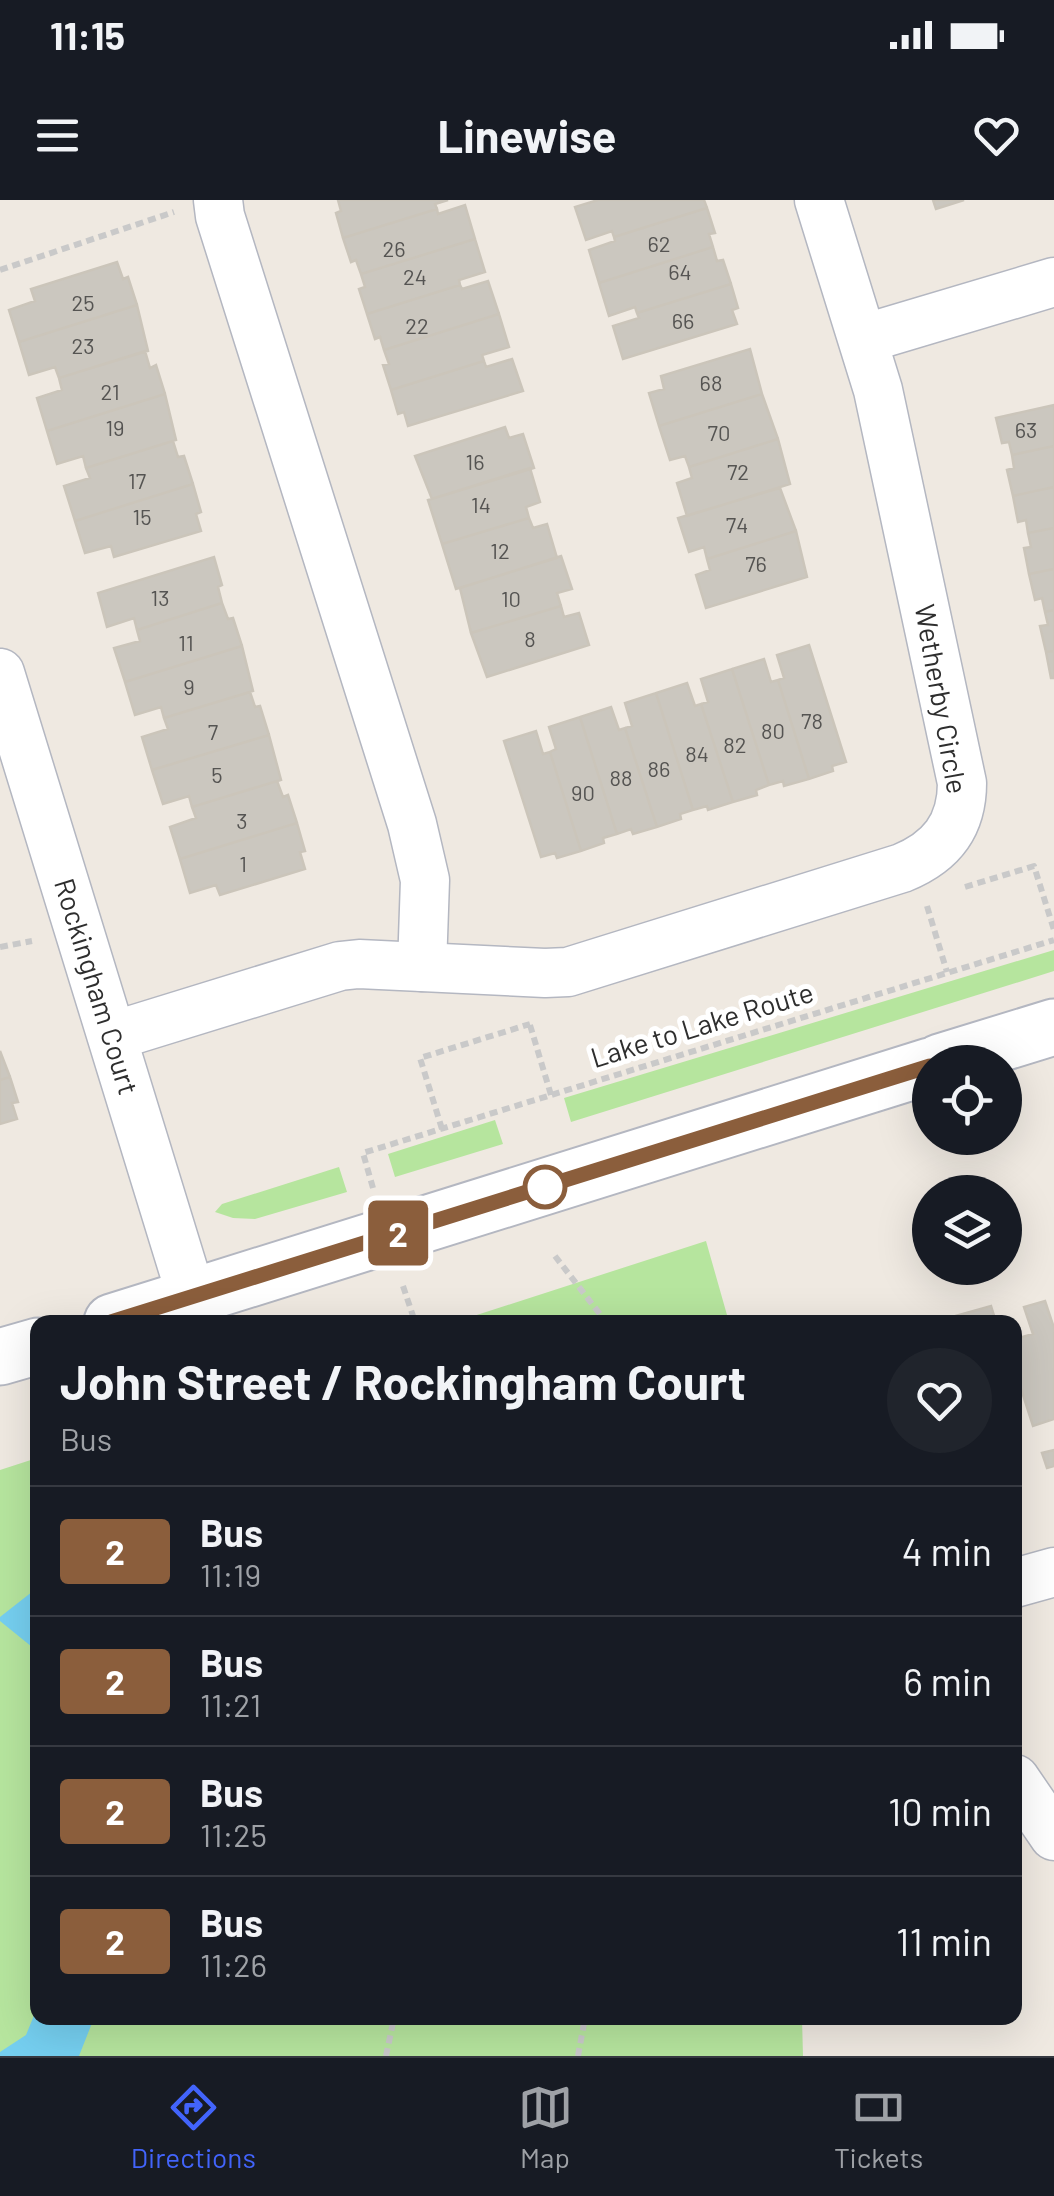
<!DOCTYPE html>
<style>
:root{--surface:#171b24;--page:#20242c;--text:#f1f3f6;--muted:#9ea1a6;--line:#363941;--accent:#4264fb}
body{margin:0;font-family:Barlow,sans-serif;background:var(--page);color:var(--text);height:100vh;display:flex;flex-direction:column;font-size:38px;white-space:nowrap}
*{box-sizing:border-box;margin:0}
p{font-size:32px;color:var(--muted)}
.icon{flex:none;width:55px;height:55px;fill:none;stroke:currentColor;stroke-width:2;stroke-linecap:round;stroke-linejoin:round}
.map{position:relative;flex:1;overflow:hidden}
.sheet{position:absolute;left:30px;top:1115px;width:992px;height:710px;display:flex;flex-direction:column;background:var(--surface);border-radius:20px;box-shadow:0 10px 40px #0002}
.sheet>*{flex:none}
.badge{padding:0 20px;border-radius:8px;font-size:35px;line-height:65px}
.fabs{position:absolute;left:912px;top:845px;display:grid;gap:20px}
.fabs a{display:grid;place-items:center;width:110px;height:110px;border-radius:50%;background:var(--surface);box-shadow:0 10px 40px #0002;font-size:50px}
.map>.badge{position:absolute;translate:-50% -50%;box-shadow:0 0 0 5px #fff}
.round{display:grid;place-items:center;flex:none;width:105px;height:105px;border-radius:52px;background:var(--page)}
.headline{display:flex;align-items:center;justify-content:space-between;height:170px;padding:0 30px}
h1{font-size:48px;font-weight:700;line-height:75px}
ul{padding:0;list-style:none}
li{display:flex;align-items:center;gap:30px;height:130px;padding:0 30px;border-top:2px solid var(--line)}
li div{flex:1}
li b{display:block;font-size:38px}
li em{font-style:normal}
li .badge{min-width:110px;font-weight:700;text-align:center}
.status{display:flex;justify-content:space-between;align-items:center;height:70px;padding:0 50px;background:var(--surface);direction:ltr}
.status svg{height:28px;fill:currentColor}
header{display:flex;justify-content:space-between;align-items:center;height:130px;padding:0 30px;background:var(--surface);font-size:45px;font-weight:700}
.tab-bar{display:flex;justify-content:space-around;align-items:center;height:140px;border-top:2px solid var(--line);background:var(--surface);font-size:28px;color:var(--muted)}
.tab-bar a{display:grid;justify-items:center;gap:5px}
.tab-bar .selected{color:var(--accent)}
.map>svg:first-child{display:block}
.green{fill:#b6e59e}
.water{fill:#75cff0}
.building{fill:#cbc7bf;stroke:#cbc5ba;stroke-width:2.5}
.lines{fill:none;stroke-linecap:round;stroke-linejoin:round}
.minor-casing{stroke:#b4b7c1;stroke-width:51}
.secondary-casing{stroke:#b4b7c1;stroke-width:59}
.path{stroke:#c9c9c9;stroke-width:6;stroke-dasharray:8 5;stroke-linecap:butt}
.minor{stroke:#fff;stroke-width:48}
.secondary{stroke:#fff;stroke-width:55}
.line-casing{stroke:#fff;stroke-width:22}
.line{stroke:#8b5e3c;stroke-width:15}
.stop-dot{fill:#fff;stroke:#8b5e3c;stroke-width:5}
.labels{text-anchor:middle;stroke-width:10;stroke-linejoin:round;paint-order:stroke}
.number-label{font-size:22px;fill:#555452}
.street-label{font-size:28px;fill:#2e2e2e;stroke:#fff}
</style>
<div class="status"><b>11:15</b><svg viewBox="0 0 49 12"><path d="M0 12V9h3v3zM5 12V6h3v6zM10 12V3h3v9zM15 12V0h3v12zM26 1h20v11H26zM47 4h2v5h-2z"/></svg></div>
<header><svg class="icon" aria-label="menu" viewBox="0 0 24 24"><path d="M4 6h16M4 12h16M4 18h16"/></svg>Linewise<svg class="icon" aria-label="heart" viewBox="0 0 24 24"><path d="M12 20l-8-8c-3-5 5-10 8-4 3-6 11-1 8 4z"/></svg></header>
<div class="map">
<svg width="1054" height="1856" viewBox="0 0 1054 1856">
<rect width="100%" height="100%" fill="#efe9e1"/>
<path class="green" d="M1054,750v21l-483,151 -7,-24z
M495,920l8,24 -108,33 -7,-23z
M339,967l8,25 -92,27 -22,-1 -18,-6 7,-8z
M706,1041l23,81h-274z
M37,1258l1,560h764l1,38h-803v-586z"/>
<path class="water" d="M37,1388v63l-37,-30v-4z
M37,1808l1,10h56l-15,38h-79v-4l26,-17z"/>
<path class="building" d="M338,0h110l-13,4 2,5 -94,29 -7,-25 5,-2z
M598,0h106l3,8 -93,29 -2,-6 -26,9 -11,-33z
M933,0h31l-28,9z
M465,5l10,34 -114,35 -5,-14 -5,2 -8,-24 94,-29 1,5z
M707,8l8,25 -6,1 4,13 -114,36 -10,-33 26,-9 -1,-4z
M475,39l10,33 -26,8 1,5 -93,29 -8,-25 6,-2 -4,-13z
M713,47l4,14 6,-1 8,24 -94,29 -2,-6 -26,9 -10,-33z
M117,62l6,17 5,-2 9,28 -118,37 -10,-32 26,-9 -4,-12z
M488,81l11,33 -115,36 -4,-13 -5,2 -8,-25 93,-29 2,4z
M731,84l7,24 -6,2 5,14 -114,35 -10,-33 26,-8 -2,-5z
M137,105l11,46 -89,27 -4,-11 -26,8 -10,-33z
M499,114l10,33 -27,8 2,6 -93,29 -8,-25 6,-1 -5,-14z
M750,149l12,45 -103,32 -10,-33 15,-4 -3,-13z
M145,151l5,17 6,-3 9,29 -118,37 -10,-33 25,-8 -3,-12z
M512,159l11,32 -115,35 -4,-14 -6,2 -7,-24 93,-29 2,6z
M165,194l11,46 -90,28 -3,-12 -26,8 -10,-33z
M762,194l16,45 -89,28 -4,-11 -15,4 -11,-34z
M1054,205v41l-42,9 -3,-13 -7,1 -6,-25z
M505,227l4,11 14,-4 11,34 -102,31 -17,-43z
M778,239l12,45 -103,32 -10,-33 15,-5 -3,-11z
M173,241l5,16 6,-1 9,28 -118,37 -11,-35 26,-8 -4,-10z
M1054,246v41l-41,9 -6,-26 7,-2 -2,-13z
M530,268l10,34 -14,5 3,11 -87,26 -14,-44z
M193,284l8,28 -5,2 5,17 -87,26 -3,-11 -26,7 -10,-32z
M1054,287v41l-26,5 -2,-13 -8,2 -5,-26z
M780,288l16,43 -89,28 -3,-12 -15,5 -11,-34z
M529,318l4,10 14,-4 10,34 -101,31 -14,-45z
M1054,328v41l-25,5 -5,-26 7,-1 -3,-14z
M796,331l11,46 -101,31 -10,-33 14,-5 -3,-11z
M561,356l11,33 -15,4 4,13 -90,27 -11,-45z
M214,357l8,28 -4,2 4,16 -85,27 -3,-12 -27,9 -9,-34z
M1054,369v41l-9,2 -3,-14 -7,2 -6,-26z
M222,403l6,16 5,-1 9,28 -117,36 -11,-34 26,-7 -3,-11z
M561,406l3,11 15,-4 10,32 -102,32 -16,-44z
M1054,410v41l-8,1 -6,-26 8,-1 -3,-13z
M809,445l37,117 -14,4 1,5 -24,8 -31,-99 6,-2 -7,-23z
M242,446l11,45 -89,27 -3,-11 -26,8 -10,-33z
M1054,451v27h-3l-5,-26z
M764,459l7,23 7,-2 31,99 -25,7 -1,-5 -14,4 -37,-116z
M732,469l37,116 -13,5 1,5 -24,7 -32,-98 7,-2 -7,-23z
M687,483l8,23 6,-2 32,98 -25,8 -1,-4 -14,4 -37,-117z
M250,492l5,15 5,-1 9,29 -117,35 -10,-33 26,-8 -4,-11z
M656,493l37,117 -13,4 1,5 -24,8 -32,-99 7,-2 -7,-23z
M611,507l8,23 6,-2 32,99 -24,7 -2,-5 -14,5 -37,-117z
M580,517l37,117 -14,4 1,5 -23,8 -31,-99 6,-3 -7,-22z
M536,531l7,23 7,-2 31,99 -24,7 -2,-5 -14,4 -37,-116z
M269,535l12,45 -89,27 -3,-11 -26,8 -11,-34z
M277,581l6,16 5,-2 9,28 -117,36 -10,-32 26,-9 -4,-11z
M297,623l8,28 -5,1 5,17 -85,26 -4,-10 -26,8 -10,-34z
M0,851l10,26 -10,3z
M10,877l8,25 -6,1 5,16 -17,5v-44z
M1045,1101l9,27v91l-21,7 -18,-56v-31l18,-5 -9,-27z
M991,1106l5,16h-54l-1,-2z
M1054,1250v16l-7,2 -5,-15z"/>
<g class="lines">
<g class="minor-casing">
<g id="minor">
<path d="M218,0l2,16 192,608 13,56 -3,87"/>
<path d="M863,139l191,-57"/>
<path id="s1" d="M0,473l192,625"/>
<path d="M113,836l227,-70 19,-2 186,9 23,-1 334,-104c39,-16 60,-42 60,-85l-84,-393 -59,-190"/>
<path d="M1015,1383l39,-11"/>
<path d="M1015,1579l39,57"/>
</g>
</g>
<g class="secondary-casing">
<path id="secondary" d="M940,862l114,-35
M112,1122l818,-256
M0,1157l38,-11"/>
</g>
<path class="path" d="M0,70l174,-58
M965,687l69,-21 20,64
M927,706l20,66
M0,747l32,-6
M530,825l21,70
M442,929l-22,-71 110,-34
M373,988l-10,-35 691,-213
M555,1056l51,66
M403,1086l12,36
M386,1856l8,-38
M578,1856l7,-38"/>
<use href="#minor" class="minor"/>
<use href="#secondary" class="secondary"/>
</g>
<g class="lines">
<g class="line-casing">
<path id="line" d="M111,1122l819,-256"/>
</g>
<use href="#line" class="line"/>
</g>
<circle class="stop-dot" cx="545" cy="987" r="20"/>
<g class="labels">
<g class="number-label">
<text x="659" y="52">62</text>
<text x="394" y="57">26</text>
<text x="680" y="80">64</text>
<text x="415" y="85">24</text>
<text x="83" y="111">25</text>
<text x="683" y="129">66</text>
<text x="417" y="134">22</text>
<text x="83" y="154">23</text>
<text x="711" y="191">68</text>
<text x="110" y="200">21</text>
<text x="115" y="236">19</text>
<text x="1026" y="238">63</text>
<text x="719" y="241">70</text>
<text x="475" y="270">16</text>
<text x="738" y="280">72</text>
<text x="137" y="289">17</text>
<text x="481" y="313">14</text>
<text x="142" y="325">15</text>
<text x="737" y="333">74</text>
<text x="500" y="359">12</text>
<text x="756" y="372">76</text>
<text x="160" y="406">13</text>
<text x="511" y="407">10</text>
<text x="530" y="447">8</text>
<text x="186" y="451">11</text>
<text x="189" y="495">9</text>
<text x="812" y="529">78</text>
<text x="773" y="539">80</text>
<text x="213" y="540">7</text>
<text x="735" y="553">82</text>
<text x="697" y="562">84</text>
<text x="659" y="577">86</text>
<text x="217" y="583">5</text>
<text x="621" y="586">88</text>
<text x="583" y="601">90</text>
<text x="242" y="629">3</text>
<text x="243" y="672">1</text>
</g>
<g class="street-label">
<text transform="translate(941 499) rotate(80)" y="10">Wetherby Circle</text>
<text dy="10" stroke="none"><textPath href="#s1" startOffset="328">Rockingham Court</textPath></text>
<text transform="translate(702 825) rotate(-17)" y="10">Lake to Lake Route</text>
</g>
</g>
</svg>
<div class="fabs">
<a><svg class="icon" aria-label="locate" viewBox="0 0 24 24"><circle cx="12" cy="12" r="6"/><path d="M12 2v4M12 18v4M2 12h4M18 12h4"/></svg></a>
<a><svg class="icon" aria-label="layers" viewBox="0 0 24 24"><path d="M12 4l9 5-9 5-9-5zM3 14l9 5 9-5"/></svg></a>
</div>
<b class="badge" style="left:398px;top:1033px;background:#8b5e3c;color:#fff">2</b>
<section class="sheet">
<div class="headline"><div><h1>John Street / Rockingham Court</h1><p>Bus</p></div><a class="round"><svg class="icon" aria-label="heart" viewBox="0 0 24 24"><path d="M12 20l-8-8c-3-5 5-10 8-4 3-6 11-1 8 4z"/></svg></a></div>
<ul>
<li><span class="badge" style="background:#8b5e3c;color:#fff">2</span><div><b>Bus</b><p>11:19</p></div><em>4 min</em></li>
<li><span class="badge" style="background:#8b5e3c;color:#fff">2</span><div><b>Bus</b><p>11:21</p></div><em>6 min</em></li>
<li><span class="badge" style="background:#8b5e3c;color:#fff">2</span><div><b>Bus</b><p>11:25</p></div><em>10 min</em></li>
<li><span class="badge" style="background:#8b5e3c;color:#fff">2</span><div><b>Bus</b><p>11:26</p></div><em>11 min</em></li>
</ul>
</section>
</div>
<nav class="tab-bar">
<a class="selected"><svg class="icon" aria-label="directions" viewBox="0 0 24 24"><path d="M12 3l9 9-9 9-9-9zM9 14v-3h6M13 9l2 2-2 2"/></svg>Directions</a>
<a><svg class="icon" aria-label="map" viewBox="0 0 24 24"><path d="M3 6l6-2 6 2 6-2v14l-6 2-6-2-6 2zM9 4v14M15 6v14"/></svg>Map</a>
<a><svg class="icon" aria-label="tickets" viewBox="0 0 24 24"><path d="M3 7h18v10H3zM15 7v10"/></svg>Tickets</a>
</nav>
